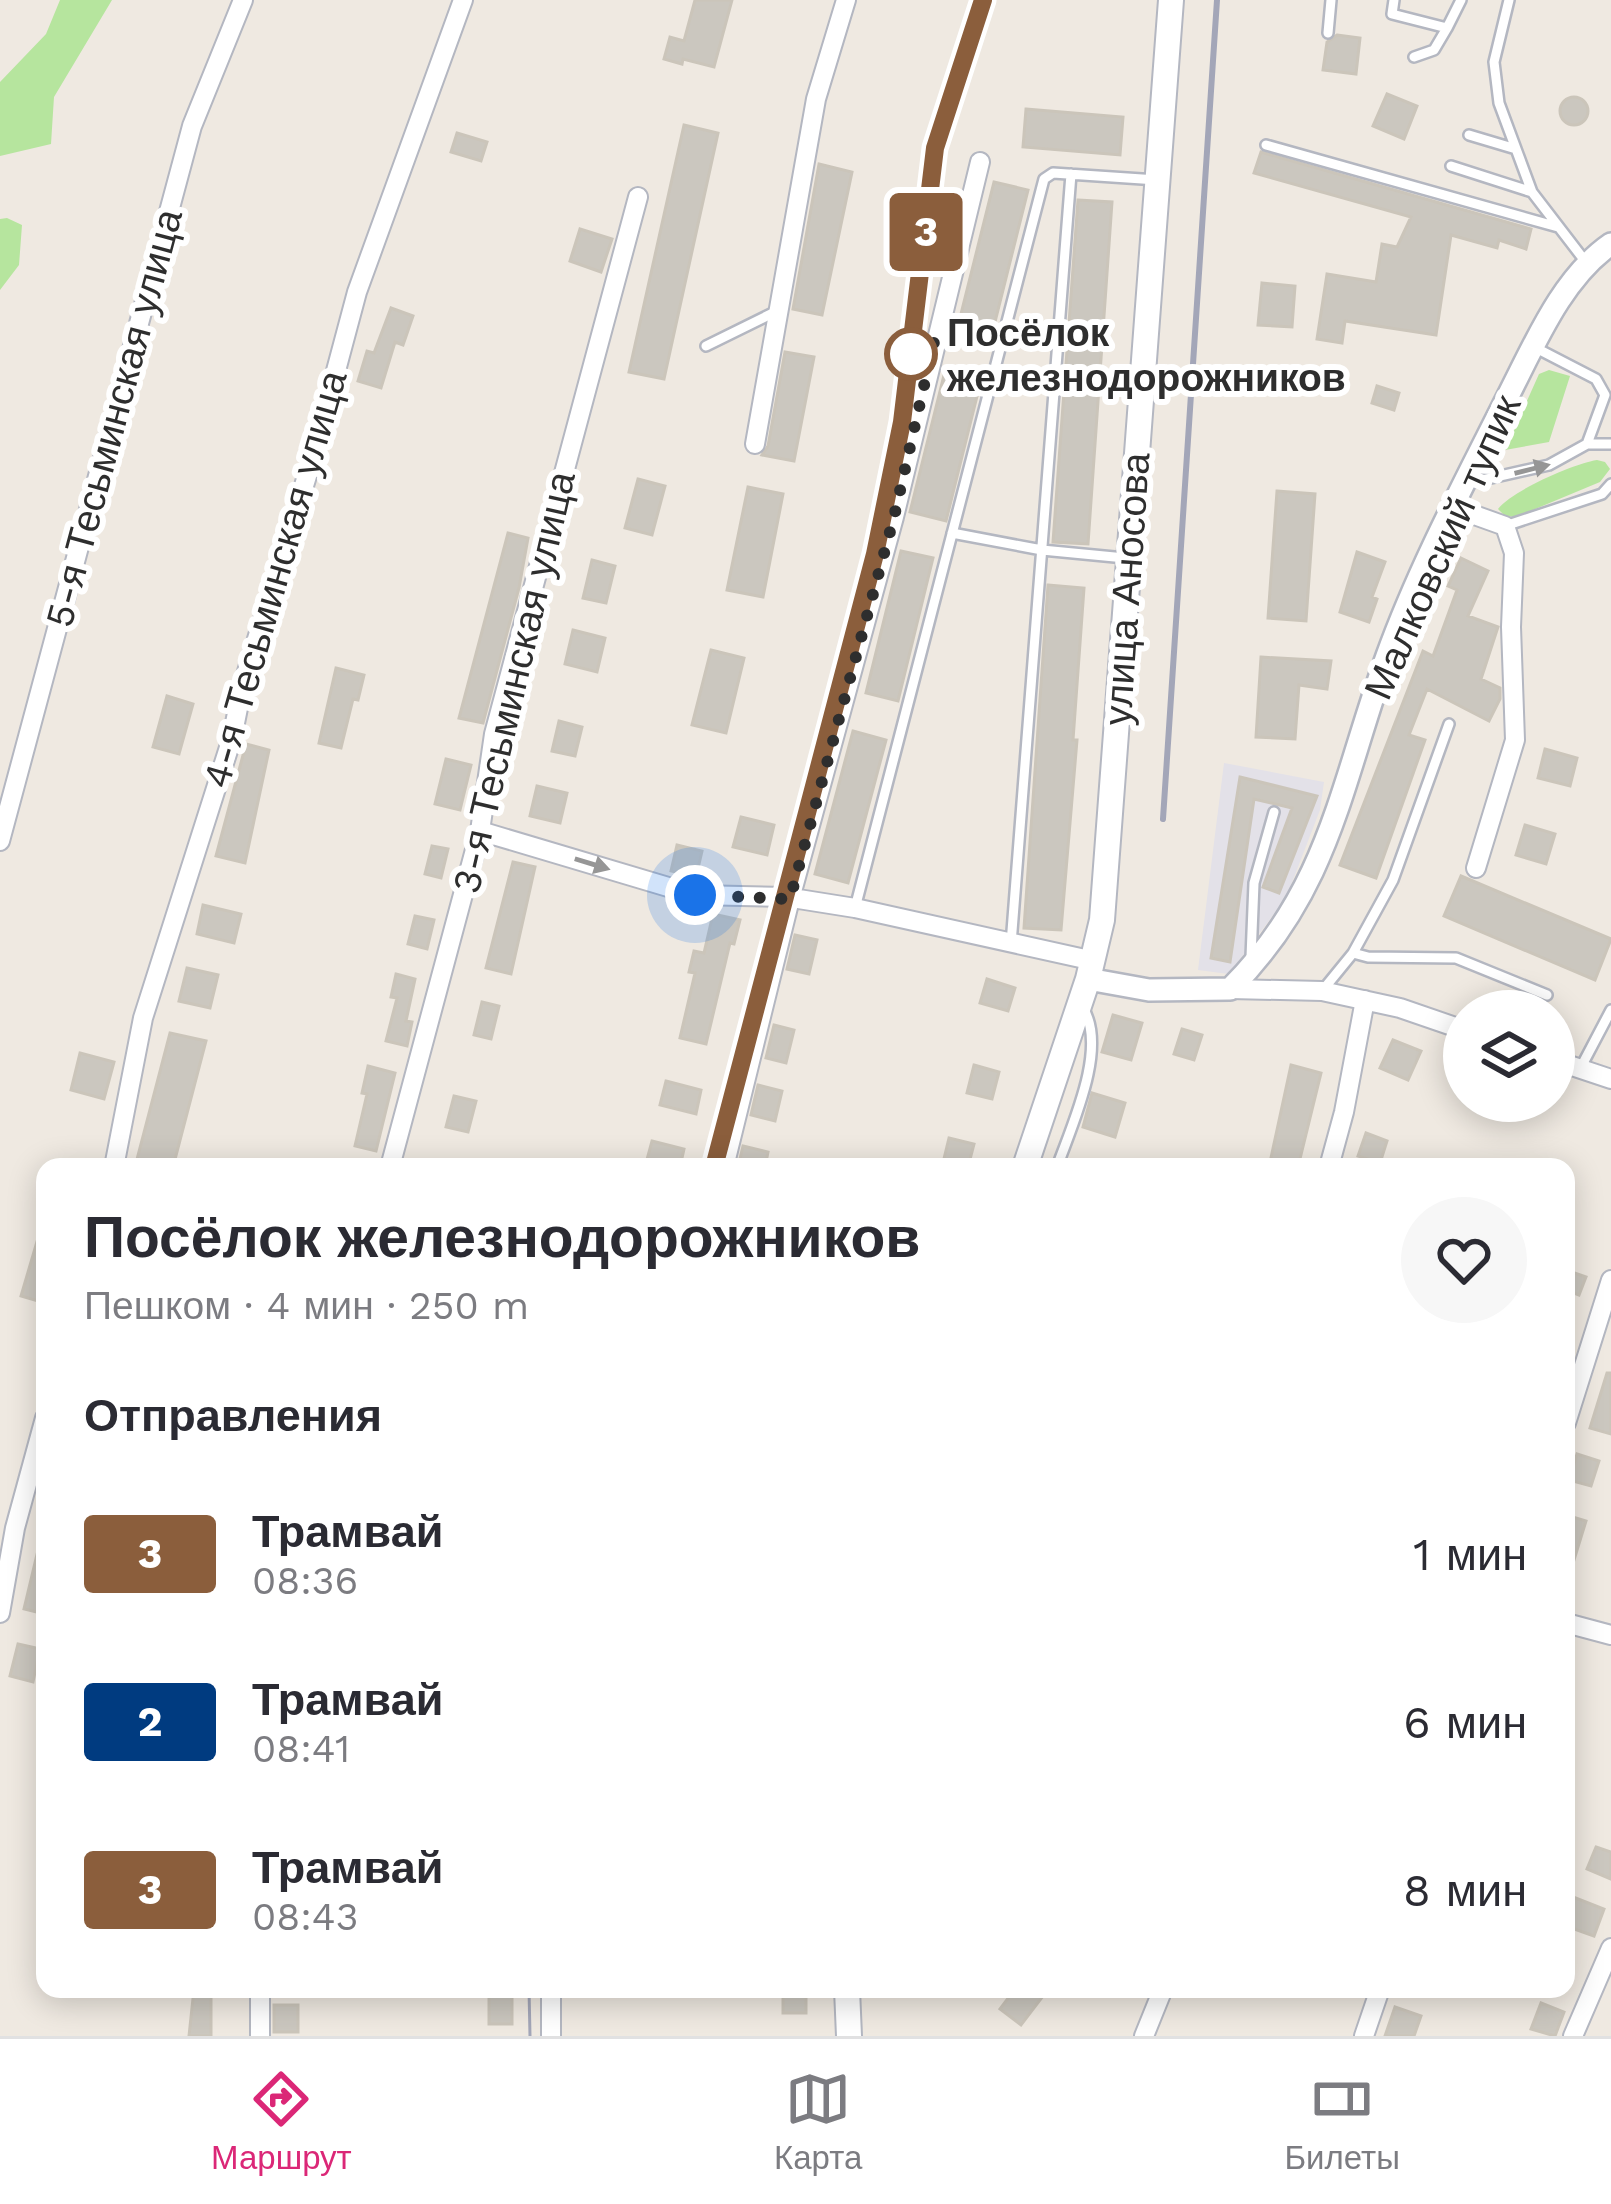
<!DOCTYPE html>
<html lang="ru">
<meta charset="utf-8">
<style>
:root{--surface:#fff;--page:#f7f7f7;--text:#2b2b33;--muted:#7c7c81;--line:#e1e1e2;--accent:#db2777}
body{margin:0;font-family:"Work Sans",sans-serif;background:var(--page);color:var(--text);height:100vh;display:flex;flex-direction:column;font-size:45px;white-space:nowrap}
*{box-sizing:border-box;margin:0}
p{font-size:39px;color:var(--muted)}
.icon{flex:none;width:66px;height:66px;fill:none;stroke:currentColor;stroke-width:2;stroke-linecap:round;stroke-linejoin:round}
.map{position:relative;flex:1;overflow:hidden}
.panel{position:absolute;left:36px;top:1158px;width:1539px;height:840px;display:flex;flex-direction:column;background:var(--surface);border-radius:24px;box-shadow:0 6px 30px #0003}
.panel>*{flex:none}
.badge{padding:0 24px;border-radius:9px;font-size:42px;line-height:78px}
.fabs{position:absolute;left:1443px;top:990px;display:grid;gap:24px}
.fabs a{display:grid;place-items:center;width:132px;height:132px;border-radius:50%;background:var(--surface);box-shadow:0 6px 30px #0003;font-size:60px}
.you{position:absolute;width:60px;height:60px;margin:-30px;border:9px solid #fff;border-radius:50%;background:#1a73e8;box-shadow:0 0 0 18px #1a73e833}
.map>.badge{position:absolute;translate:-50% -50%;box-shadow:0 0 0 6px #fff}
h2{padding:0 48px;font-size:45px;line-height:108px}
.round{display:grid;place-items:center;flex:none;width:126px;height:126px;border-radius:63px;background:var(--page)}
.headline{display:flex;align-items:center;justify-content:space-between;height:204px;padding:0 48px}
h1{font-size:57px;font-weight:700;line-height:90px}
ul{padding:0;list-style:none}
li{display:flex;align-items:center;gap:36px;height:168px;padding:0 48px}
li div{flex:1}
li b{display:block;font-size:45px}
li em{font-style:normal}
li .badge{min-width:132px;font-weight:700;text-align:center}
.dock{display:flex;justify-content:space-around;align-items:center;height:168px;border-top:3px solid var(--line);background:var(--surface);font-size:33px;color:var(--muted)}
.dock a{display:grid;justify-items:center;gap:6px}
.dock .on{color:var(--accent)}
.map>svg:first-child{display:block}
.industrial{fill:#e3e1e8}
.green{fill:#b6e59e}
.building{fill:#cbc7bf;stroke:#cbc5ba;stroke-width:3}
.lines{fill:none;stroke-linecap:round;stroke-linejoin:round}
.service-casing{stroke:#b4b7c1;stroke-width:14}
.minor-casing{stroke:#b4b7c1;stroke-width:22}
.tertiary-casing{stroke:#b4b7c1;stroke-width:26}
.secondary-casing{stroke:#b4b7c1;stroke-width:28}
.service{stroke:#fff;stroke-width:9}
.minor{stroke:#fff;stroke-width:18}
.tertiary{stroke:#fff;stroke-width:21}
.secondary{stroke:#fff;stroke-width:24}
.tram{stroke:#a3a6b8;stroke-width:3}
.rail{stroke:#a3a6b8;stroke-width:6}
.oneway{fill:#969696}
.line-casing{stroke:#fff;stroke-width:27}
.line{stroke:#8b5e3c;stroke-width:18}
.walk{stroke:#2e2e2e;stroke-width:12;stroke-dasharray:0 21.6}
.stop-dot{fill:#fff;stroke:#8b5e3c;stroke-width:6}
.labels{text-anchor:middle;stroke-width:12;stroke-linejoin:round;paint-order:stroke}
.stop-label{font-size:39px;font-weight:bold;fill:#2e2e2e;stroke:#fff;text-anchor:start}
.street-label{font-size:39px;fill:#2e2e2e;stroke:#fff}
</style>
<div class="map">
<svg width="1611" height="2036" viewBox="0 0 1611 2036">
<rect width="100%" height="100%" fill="#efe9e1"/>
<path class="industrial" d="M1224,763l100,19 -4,28 -34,88 -57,76 -31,-4z"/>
<path class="green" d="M60,0h52l-58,97 -3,47 -51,12v-74l46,-48z
M7,218l15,7 -3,40 -19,25v-71z
M1549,370l21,6 -21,66 -44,8 34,-76z
M1597,460l8,2 5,7 -10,13 -84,35 -11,-1 -7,-7c15,-19 75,-45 99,-49z"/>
<path class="building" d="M695,0h37l-18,67 -31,-8 -1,5 -18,-5 6,-22 14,4z
M1337,35l23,3 -4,36 -33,-4 4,-28z
M1387,94l30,12 -13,33 -31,-13z
M1560 111a14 14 0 1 1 28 0a14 14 0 1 1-28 0Z
M1026,109l97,8 -3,38 -97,-8z
M684,125l34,8 -54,246 -35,-7z
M457,133l30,9 -6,19 -30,-9z
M1261,152l270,77 -5,20 -27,-9 -2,8 -46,-13 -15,100 -91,-14 -3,22 -25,-4 10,-65 49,8 6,-38 15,3 14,-30 -157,-44z
M819,164l33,8 -30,143 -29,-6z
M994,182l34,8 -36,144 -34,-8z
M1078,200l34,2 -24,342 -35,-2z
M580,229l32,10 -11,33 -31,-11z
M1262,283l33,3 -3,41 -34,-2z
M391,308l22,8 -10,29 -8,-3 -14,46 -23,-7 9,-30 7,2z
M785,352l29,5 -20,104 -32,-6 6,-9z
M946,367l36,9 -36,145 -36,-9z
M1377,386l22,7 -5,17 -22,-7z
M638,479l27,7 -13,49 -27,-7z
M748,487l35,7 -20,103 -36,-7z
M1277,491l38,3 -9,127 -38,-3z
M508,533l20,5 -9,50 -36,135 -24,-5z
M901,551l32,7 -35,143 -32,-8z
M1357,552l28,10 -13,35 5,2 -8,23 -29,-10z
M1461,558l27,13 -20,45 30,11 -17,52 19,9v11l-11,22 -62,-32 -18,46 16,5 -49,138 -36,-13 83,-214 10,5 24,-66 -9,-4z
M592,560l23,6 -9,37 -23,-5z
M1048,585l36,3 -11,152h4l-16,190 -37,-2z
M573,630l32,8 -8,34 -32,-8z
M711,650l33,8 -18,75 -34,-8z
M1261,657l70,4 -4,28 -28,-4 -4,54 -39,-2z
M336,668l28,7 -6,25 -5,-1 -12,49 -22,-5z
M167,696l26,8 -14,50 -26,-7z
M559,721l23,6 -7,29 -23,-5z
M853,731l33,9 -38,143 -33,-9z
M246,744l23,6 -24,113 -29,-7z
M1545,749l32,9 -7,28 -32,-8z
M446,759l25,6 -11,45 -25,-6z
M1240,777l77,19 -38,97 -16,-6 29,-79 -38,-9 -24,163 -19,-4z
M537,786l30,7 -7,30 -30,-7z
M741,817l33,8 -7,30 -34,-8z
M1525,825l30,9 -9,30 -30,-9z
M677,845l25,6 -6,26 -25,-6z
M432,846l16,3 -7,29 -16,-4z
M513,862l22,5 -24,107 -25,-6z
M1461,876l150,63 -16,41 -151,-64z
M203,905l38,9 -7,29 -37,-9z
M713,914l27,6 -6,24 -4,-1 -24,101 -26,-6 15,-65 -6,-1 5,-21 10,2z
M415,916l19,4 -7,29 -19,-5z
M795,935l22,5 -8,34 -22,-5z
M187,968l31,7 -8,33 -31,-7z
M396,974l19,5 -9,42 6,1 -5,24 -21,-5 11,-43 -6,-1z
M987,979l28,9 -7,23 -28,-8z
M482,1002l17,4 -8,33 -17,-4z
M1113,1015l29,8 -11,37 -29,-8z
M774,1025l20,5 -8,33 -20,-5z
M1182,1029l20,6 -8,25 -20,-6z
M170,1033l36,8 -33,126h-18l-19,-4z
M1393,1040l28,11 -13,29 -28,-12z
M80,1053l34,9 -10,37 -33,-9z
M974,1065l25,7 -7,27 -25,-6z
M1291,1065l30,8 -23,94h-29z
M368,1066l27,7 -19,78 -21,-5 12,-52 -5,-1z
M666,1081l35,9 -5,24 -36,-9z
M758,1085l24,6 -7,30 -24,-6z
M1092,1093l33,10 -10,34 -32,-10z
M454,1096l22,5 -8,31 -22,-5z
M1366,1133l21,8 -7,22 -22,-7z
M949,1138l25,6 -6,23h-26z
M652,1141l32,8 -4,18h-35z
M743,1146l25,6 -3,15h-27z
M41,1228l4,1v74l-24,-7z
M1566,1270l20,7 -7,18 -13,-5z
M1607,1373h4v61l-21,-6z
M1577,1454l22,7 -8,25 -22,-6z
M1566,1515l20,6 -16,52h-4z
M39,1546h6v68l-21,-5z
M18,1644l22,5 -7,33 -23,-6z
M1596,1847l15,5v27l-24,-10z
M1573,1897l31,12 -10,27 -28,-10z
M194,1989h17v47h-22z
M783,1989h23v24h-23z
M1015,1989h19l9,7 -22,29 -21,-16z
M489,1996h23v28h-23z
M1541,2003l23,9 -9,24 -24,-7z
M274,2005h24v27h-24z
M1395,2007l26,9 -7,20h-29z"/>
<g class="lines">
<g class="service-casing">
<path id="service" d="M1394,0l-2,14 55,14 14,-28
M1509,0l-15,62 5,41 33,89 53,69
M1328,33l3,-33
M1414,57l20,-7 13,-22
M1469,135l47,14
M1266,145l292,82
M1451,166l81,26
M706,346l73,-36
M1587,444h24
M1469,483l80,-18 38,-21 18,-49 -9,-16 -60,-31
M1505,526l97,-32 9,-10
M952,533l90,17 83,8
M855,908l189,-729 9,-6 104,7
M1011,944l60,-770
M1353,953l40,-73 56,-156
M1251,957l3,-74 20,-71
M1322,991l31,-38 15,4 88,1 91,37
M1580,1069l31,-59
M1057,1167c15,-42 51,-119 26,-159"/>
</g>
<g class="minor-casing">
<path id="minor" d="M755,444l61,-345 30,-99
M1452,507l53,19 9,27 -3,74 4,113 -39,128
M480,831l215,64 91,2 69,11 239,53
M0,841l192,-715 51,-126
M1230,989l92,2 78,17 64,22
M1554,1060l57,19
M114,1167l29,-149 89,-280 10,-50 72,-235 43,-161 106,-292
M390,1167l90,-336 14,-97 144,-537
M724,1167l66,-268 104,-382 86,-355
M1329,1167l15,-55 21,-112
M1566,1423l45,-143
M0,1613l15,-85 30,-110
M1566,1623l45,12
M551,1989v47
M260,2036v-47
M1144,2036l19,-47
M1364,2036l16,-47
M1573,2036l38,-88"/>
</g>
<g class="tertiary-casing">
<path id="tertiary" d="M1088,979l61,11 81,-1c100,-100 111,-206 157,-333 33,-91 80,-178 123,-264 26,-51 53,-115 101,-148"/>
</g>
<g class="secondary-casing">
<path id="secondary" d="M1025,1167l63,-188 14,-59 69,-920
M847,1989l2,47"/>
</g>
<use href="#service" class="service"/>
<use href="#minor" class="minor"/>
<use href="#tertiary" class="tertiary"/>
<use href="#secondary" class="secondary"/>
<path class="tram" d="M714,1167l61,-221 100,-392 27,-132 33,-274 48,-148
M529,1989l1,47"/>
<path class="rail" d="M1163,819l54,-819"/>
</g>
<defs><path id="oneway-solid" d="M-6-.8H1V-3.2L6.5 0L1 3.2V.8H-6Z" transform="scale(3)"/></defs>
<g class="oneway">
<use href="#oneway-solid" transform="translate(1532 469) rotate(-14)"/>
<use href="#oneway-solid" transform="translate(592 864) rotate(17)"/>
</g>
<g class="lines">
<g class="line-casing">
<path id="line" d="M714,1167l161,-613 27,-132 33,-274 48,-148"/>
</g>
<use href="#line" class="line"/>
<path class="walk" d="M695,895l95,4 104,-382 40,-175 -23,12"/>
</g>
<circle class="stop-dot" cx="911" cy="354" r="24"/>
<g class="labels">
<g class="stop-label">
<text x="947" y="346">Посёлок<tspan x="947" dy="45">железнодорожников</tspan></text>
</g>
<g class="street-label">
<text transform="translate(113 418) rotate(-75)" y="14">5-я Тесьминская улица</text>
<text transform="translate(1442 547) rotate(-66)" y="14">Малковский тупик</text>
<text transform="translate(274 579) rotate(-74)" y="14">4-я Тесьминская улица</text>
<text transform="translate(1126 589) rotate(-86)" y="14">улица Аносова</text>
<text transform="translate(513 682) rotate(-77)" y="14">3-я Тесьминская улица</text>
</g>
</g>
</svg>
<div class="fabs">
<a><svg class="icon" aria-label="layers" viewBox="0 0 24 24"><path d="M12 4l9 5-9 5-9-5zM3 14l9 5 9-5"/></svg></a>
</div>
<div class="you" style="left:695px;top:895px"></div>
<b class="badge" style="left:926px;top:232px;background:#8b5e3c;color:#fff">3</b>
<section class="panel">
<div class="headline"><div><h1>Посёлок железнодорожников</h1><p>Пешком · 4 мин · 250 m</p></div><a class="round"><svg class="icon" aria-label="heart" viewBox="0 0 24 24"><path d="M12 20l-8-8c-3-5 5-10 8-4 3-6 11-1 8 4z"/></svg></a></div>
<h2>Отправления</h2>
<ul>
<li><span class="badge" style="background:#8b5e3c;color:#fff">3</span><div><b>Трамвай</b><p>08:36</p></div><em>1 мин</em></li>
<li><span class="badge" style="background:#003b80;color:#fff">2</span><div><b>Трамвай</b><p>08:41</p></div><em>6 мин</em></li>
<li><span class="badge" style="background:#8b5e3c;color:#fff">3</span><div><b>Трамвай</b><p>08:43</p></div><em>8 мин</em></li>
</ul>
</section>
</div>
<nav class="dock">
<a class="on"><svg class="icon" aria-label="directions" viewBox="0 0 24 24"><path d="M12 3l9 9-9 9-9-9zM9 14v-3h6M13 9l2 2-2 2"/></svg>Маршрут</a>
<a><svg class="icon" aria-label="map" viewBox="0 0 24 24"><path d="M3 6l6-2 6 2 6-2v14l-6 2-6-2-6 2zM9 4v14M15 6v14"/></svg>Карта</a>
<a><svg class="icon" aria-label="tickets" viewBox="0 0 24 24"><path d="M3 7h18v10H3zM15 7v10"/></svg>Билеты</a>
</nav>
